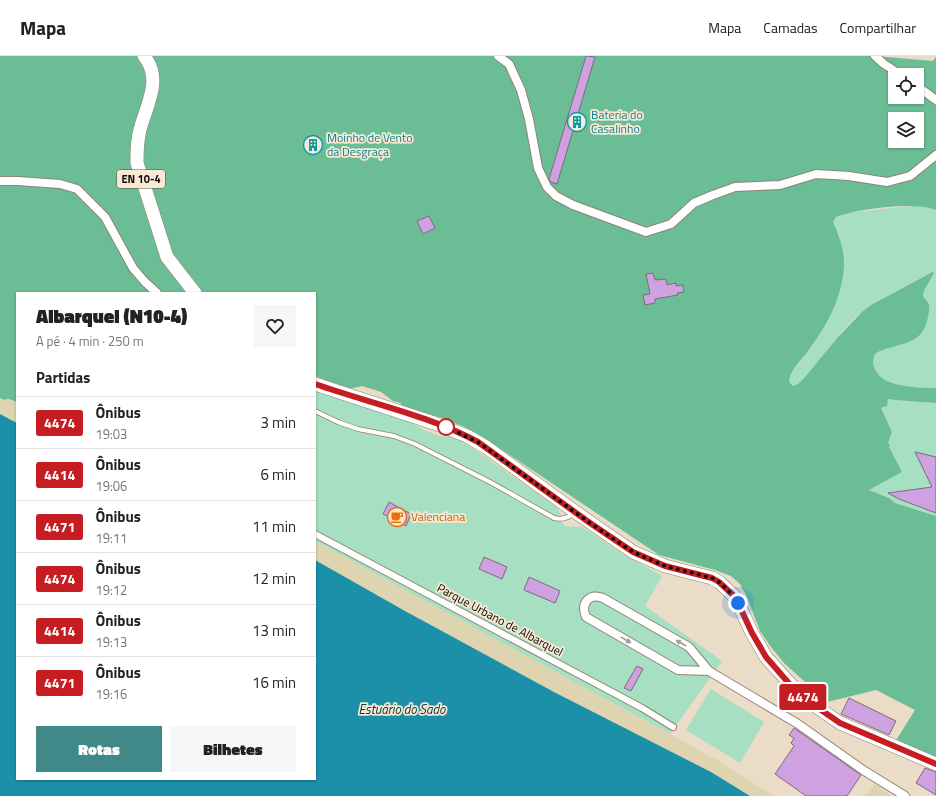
<!DOCTYPE html>
<html lang="pt">
<meta charset="utf-8">
<style>
:root{--surface:#fff;--page:#f6f6f6;--text:#222;--muted:#767676;--line:#e0e0e0;--accent:#418988}
body{margin:0;font-family:"Titillium Web",sans-serif;background:var(--page);color:var(--text);height:100vh;display:flex;flex-direction:column;font-size:15px;white-space:nowrap}
*{box-sizing:border-box;margin:0}
p{font-size:13px;color:var(--muted)}
.icon{flex:none;width:22px;height:22px;fill:none;stroke:currentColor;stroke-width:2;stroke-linecap:round;stroke-linejoin:round}
.map{position:relative;flex:1;overflow:hidden}
.details{position:absolute;left:16px;top:236px;width:300px;height:488px;display:flex;flex-direction:column;background:var(--surface);border-radius:0px;box-shadow:0 1px 3px #0004}
.details>*{flex:none}
.badge{padding:0 8px;border-radius:3px;font-size:14px;line-height:26px}
.controls{position:absolute;left:888px;top:12px;display:grid;gap:8px}
.controls a{display:grid;place-items:center;width:36px;height:36px;border-radius:0px;background:var(--surface);box-shadow:0 1px 3px #0004;font-size:20px}
.you{position:absolute;width:20px;height:20px;margin:-10px;border:3px solid #fff;border-radius:50%;background:#1a73e8;box-shadow:0 0 0 6px #1a73e833}
.map>.badge{position:absolute;translate:-50% -50%;box-shadow:0 0 0 2px #fff}
h2{padding:0 20px;font-size:15px;line-height:36px}
.round{display:grid;place-items:center;flex:none;width:42px;height:42px;border-radius:0px;background:var(--page)}
.summary{display:flex;align-items:center;justify-content:space-between;height:68px;padding:0 20px}
h1{font-size:19px;font-weight:800;line-height:30px}
.cta{display:flex;gap:8px;margin-top:auto;padding:8px 20px}
.cta a{flex:1;height:46px;border-radius:0px;background:var(--accent);color:#fff;font-size:16px;font-weight:800;line-height:46px;text-align:center}
.cta a+a{background:var(--page);color:var(--text)}
ul{padding:0;list-style:none}
li{display:flex;align-items:center;gap:12px;height:52px;padding:0 20px;border-top:1px solid var(--line)}
li div{flex:1}
li b{display:block;font-size:15px}
li em{font-style:normal}
li .badge{min-width:44px;font-weight:700;text-align:center}
header{display:flex;align-items:center;gap:24px;box-sizing:border-box;height:56px;padding:0 20px;background:var(--surface);border-bottom:1px solid var(--line)}
header strong{font-size:19px}
nav{display:flex;gap:22px;margin-inline-start:auto;font-size:14px}
.map>svg:first-child{display:block}
.green{fill:#a6dfc1}
.forest{fill:#6abd95;fill-rule:evenodd}
.sand{fill:#ded5b0}
.water{fill:#1b90a8}
.building{fill:#cfa1e0;stroke:#7a6d7f}
.lines{fill:none;stroke-linecap:round;stroke-linejoin:round}
.service-casing{stroke:#918471;stroke-width:5.5}
.pedestrian-casing{stroke:#918471;stroke-width:8}
.minor-casing{stroke:#918471;stroke-width:10}
.primary-casing{stroke:#918471;stroke-width:14}
.service{stroke:#fff;stroke-width:4}
.pedestrian{stroke:#fff;stroke-width:6}
.minor{stroke:#fff;stroke-width:8}
.primary{stroke:#fff;stroke-width:13}
.oneway{fill:#a09e9b}
.line-casing{stroke:#fff;stroke-width:9}
.line{stroke:#c61d23;stroke-width:6}
.walk{stroke:#110c06;stroke-width:4;stroke-dasharray:0 7.2}
.stop-dot{fill:#fff;stroke:#c61d23;stroke-width:2}
.labels{text-anchor:middle;stroke-width:3.5;stroke-linejoin:round;paint-order:stroke}
.shield{fill:#f7e9d3;stroke:#564e44;stroke-width:1}
.shield-label{font-size:11px;font-weight:bold;fill:#110c06}
.culture-label{font-size:12px;fill:#0d838f;stroke:#f7e9d3;text-anchor:start}
.food-label{font-size:12px;fill:#c56008;stroke:#f7e9d3;text-anchor:start}
.street-label{font-size:12px;fill:#110c06;stroke:#f7e9d3}
.water-label{font-size:13px;font-style:italic;fill:#043641;stroke:#f7e9d3}
</style>
<header>
<strong>Mapa</strong>
<nav><a>Mapa</a><a>Camadas</a><a>Compartilhar</a></nav>
</header>
<div class="map">
<svg width="936" height="740" viewBox="0 0 936 740">
<rect width="100%" height="100%" fill="#eadcc6"/>
<path class="green" d="M909,150h19l8,4v178c-14,0 -48,-1 -57,-13 -3,-3 -6,-9 -6,-14l2,-7 9,-5 45,-39v-5l-6,-10 1,-4 10,-18 -2,-1 -61,33c-13,9 -24,20 -34,33 -10,12 -30,43 -44,48l-4,-4v-4l4,-7 22,-29 14,-24 13,-38 -2,-42 -7,-16 3,-5 12,-4z
M315,334l95,31 14,9 18,7 11,-1 8,4 97,68 6,18 18,1 39,26 41,23 -17,30 77,55 -52,73 -355,-193z
M888,343l7,1 41,3v113l-41,-13 -6,-5 -20,-8 33,-18 -14,-25v-4l4,-11 -11,-24 5,-1z
M711,633l53,33 -24,41 -54,-33z"/>
<path class="forest" d="M0,0h875l58,5 3,-4v153c-21,-9 -79,-1 -100,7l-3,5c6,13 11,27 11,42 -1,32 -17,62 -36,87 -6,9 -19,20 -19,31l4,4 5,-2 8,-8 32,-39 24,-25 9,-7 56,-30 5,-3 2,1 -10,18 -1,4c1,4 5,6 6,10 1,5 -1,11 -2,16 -6,25 -30,22 -49,31l-3,2 -2,7c0,5 3,11 6,14 9,12 43,13 57,13v15l-41,-3 -7,-1 -1,7 -6,2 11,24 -4,11 2,2 -1,2 13,25 -33,18 20,8 6,5 41,13v242l-41,-16 20,-32 -39,-20 -49,12 -43,-39 -13,-16 -11,-16 -14,-36 -6,-11 -9,-8 -16,-6 -56,-15 -170,-114 -24,-14 -23,-9 -42,-12 1,-3 -8,-2 -12,-9 -19,-6 -13,3 -34,-13v-83h-298v109l-9,-3 -4,1 -4,-2zM895,19h22v22h-22zM895,63h22v22h-22z"/>
<path class="sand" d="M0,342l4,2 4,-1 9,3v21l-17,-9z
M315,485l355,193 47,26 57,36h-24l-39,-24 -157,-80 -149,-81 -90,-51z
M875,728l17,12h-29l2,-3 2,1z"/>
<path class="water" d="M0,358l17,9v356h298v-219l90,51 149,81 157,80 39,24h-750z"/>
<path class="building" d="M586,0l9,1 -38,127 -6,-2 -2,-3z
M308 89a5 5 0 1 1 10 0a5 5 0 1 1-10 0Z
M429,160l6,12 -12,6 -6,-13z
M653,217l2,7 11,-1 1,6 9,-2v3l7,-1 1,7 -7,1 1,2 -23,4v4l-10,2 -2,-10 7,-1 -4,-20z
M915,396l21,5v56l-37,-14 -11,-6 44,-6z
M389,446l22,12 -5,12 -23,-12z
M484,501l23,10 -5,12 -23,-10z
M529,521l31,14 -5,12 -31,-13z
M637,610l6,3 -12,22 -7,-3z
M849,642l47,23 -7,14 -48,-21z
M794,672l67,47 -14,21h-41l-31,-22 19,-28 -3,-3 3,-5 -5,-3z
M925,712l11,4v23l-20,-12z"/>
<g class="lines">
<g class="service-casing">
<path id="service" d="M315,355l23,11 20,7 36,7 21,8 75,38 64,36c8,2 14,0 21,-5"/>
</g>
<g class="pedestrian-casing">
<path id="pedestrian" d="M315,478l327,174 31,19"/>
</g>
<g class="minor-casing">
<path id="minor" d="M498,0l11,8 12,26 8,29 9,49 9,19 9,9 17,9 73,27 25,-8 23,-21 19,-8 22,-8 45,-2 36,-11 33,2 38,6 23,-6 26,-21
M875,0l9,8 17,11
M917,30l19,14
M0,125h18l42,3 17,5 28,28 28,51 11,13 13,12
M709,615l-31,-1 -92,-53c-6,-14 3,-24 17,-19l86,49 20,24 89,53 65,46 42,26"/>
</g>
<g class="primary-casing">
<path id="primary" d="M144,0c18,22 4,47 -3,70 -4,12 -4,24 -4,37l30,94 28,36
M315,328l119,39 33,13 19,11 95,69 52,36 32,14 47,12 7,4 14,13 5,8 14,30 14,24 27,30 15,14 32,22 96,41"/>
</g>
<use href="#service" class="service"/>
<use href="#pedestrian" class="pedestrian"/>
<use href="#minor" class="minor"/>
<use href="#primary" class="primary"/>
</g>
<defs><path id="oneway-solid" d="M-6-.8H1V-3.2L6.5 0L1 3.2V.8H-6Z"/></defs>
<g class="oneway">
<use href="#oneway-solid" transform="translate(626 584) rotate(30)"/>
<use href="#oneway-solid" transform="translate(681 587) rotate(-150)"/>
</g>
<g class="lines">
<g class="line-casing">
<path id="line" d="M315,328c54,19 113,31 163,58l112,81 43,29 32,14 47,12 7,4 14,13 5,8 14,30 14,24 27,31 15,13 32,22 96,41"/>
</g>
<use href="#line" class="line"/>
<path class="walk" d="M446,371l32,15 112,81 43,29 32,14 47,12 7,4 8,7 11,14"/>
</g>
<defs>
<g id="building-ring" transform="scale(1)"><circle r="9.5" fill="#f7e9d3" stroke="#0f9aa8" stroke-width="1.5"/><path d="M-4-6H4V6H1V3H-1V6H-4ZM-2.5-4.3h1.7v1.8h-1.7ZM.8-4.3h1.7v1.8H.8ZM-2.5-1h1.7V.8h-1.7ZM.8-1h1.7V.8H.8Z" fill="#0f9aa8"/></g>
<g id="cafe-ring" transform="scale(1)"><circle r="9.5" fill="#f7e9d3" stroke="#e8710a" stroke-width="1.5"/><path d="M-5.5-4.5H6V0H3Q3 3.5 0 3.5H-2.5Q-5.5 3.5-5.5 0ZM3-3.2v2h1.7v-2ZM-6 4.5H4V6H-6Z" fill="#e8710a"/></g>
</defs>
<g fill-rule="evenodd">
<use href="#building-ring" x="577" y="66"/>
<use href="#building-ring" x="313" y="89"/>
<use href="#cafe-ring" x="397" y="461"/>
</g>
<circle class="stop-dot" cx="446" cy="371" r="8"/>
<g class="labels">
<rect class="shield" x="117" y="114" width="48" height="18" rx="3"/>
<g class="shield-label">
<text x="141" y="127">EN 10-4</text>
</g>
<g class="culture-label">
<text x="591" y="63">Bateria do<tspan x="591" dy="14">Casalinho</tspan></text>
<text x="327" y="86">Moinho de Vento<tspan x="327" dy="14">da Desgraça</tspan></text>
</g>
<g class="food-label">
<text x="411" y="465">Valenciana</text>
</g>
<g class="street-label">
<text transform="translate(500 564) rotate(28)" y="4">Parque Urbano de Albarquel</text>
</g>
<g class="water-label">
<text x="402" y="658">Estuário do Sado</text>
</g>
</g>
</svg>
<div class="controls">
<a><svg class="icon" aria-label="locate" viewBox="0 0 24 24"><circle cx="12" cy="12" r="6"/><path d="M12 2v4M12 18v4M2 12h4M18 12h4"/></svg></a>
<a><svg class="icon" aria-label="layers" viewBox="0 0 24 24"><path d="M12 4l9 5-9 5-9-5zM3 14l9 5 9-5"/></svg></a>
</div>
<div class="you" style="left:738px;top:547px"></div>
<b class="badge" style="left:803px;top:641px;background:#c61d23;color:#fff">4474</b>
<section class="details">
<div class="summary"><div><h1>Albarquel (N10-4)</h1><p>A pé · 4 min · 250 m</p></div><a class="round"><svg class="icon" aria-label="heart" viewBox="0 0 24 24"><path d="M12 20l-8-8c-3-5 5-10 8-4 3-6 11-1 8 4z"/></svg></a></div>
<h2>Partidas</h2>
<ul>
<li><span class="badge" style="background:#c61d23;color:#fff">4474</span><div><b>Ônibus</b><p>19:03</p></div><em>3 min</em></li>
<li><span class="badge" style="background:#c61d23;color:#fff">4414</span><div><b>Ônibus</b><p>19:06</p></div><em>6 min</em></li>
<li><span class="badge" style="background:#c61d23;color:#fff">4471</span><div><b>Ônibus</b><p>19:11</p></div><em>11 min</em></li>
<li><span class="badge" style="background:#c61d23;color:#fff">4474</span><div><b>Ônibus</b><p>19:12</p></div><em>12 min</em></li>
<li><span class="badge" style="background:#c61d23;color:#fff">4414</span><div><b>Ônibus</b><p>19:13</p></div><em>13 min</em></li>
<li><span class="badge" style="background:#c61d23;color:#fff">4471</span><div><b>Ônibus</b><p>19:16</p></div><em>16 min</em></li>
</ul>
<div class="cta"><a>Rotas</a><a>Bilhetes</a></div>
</section>
</div>
